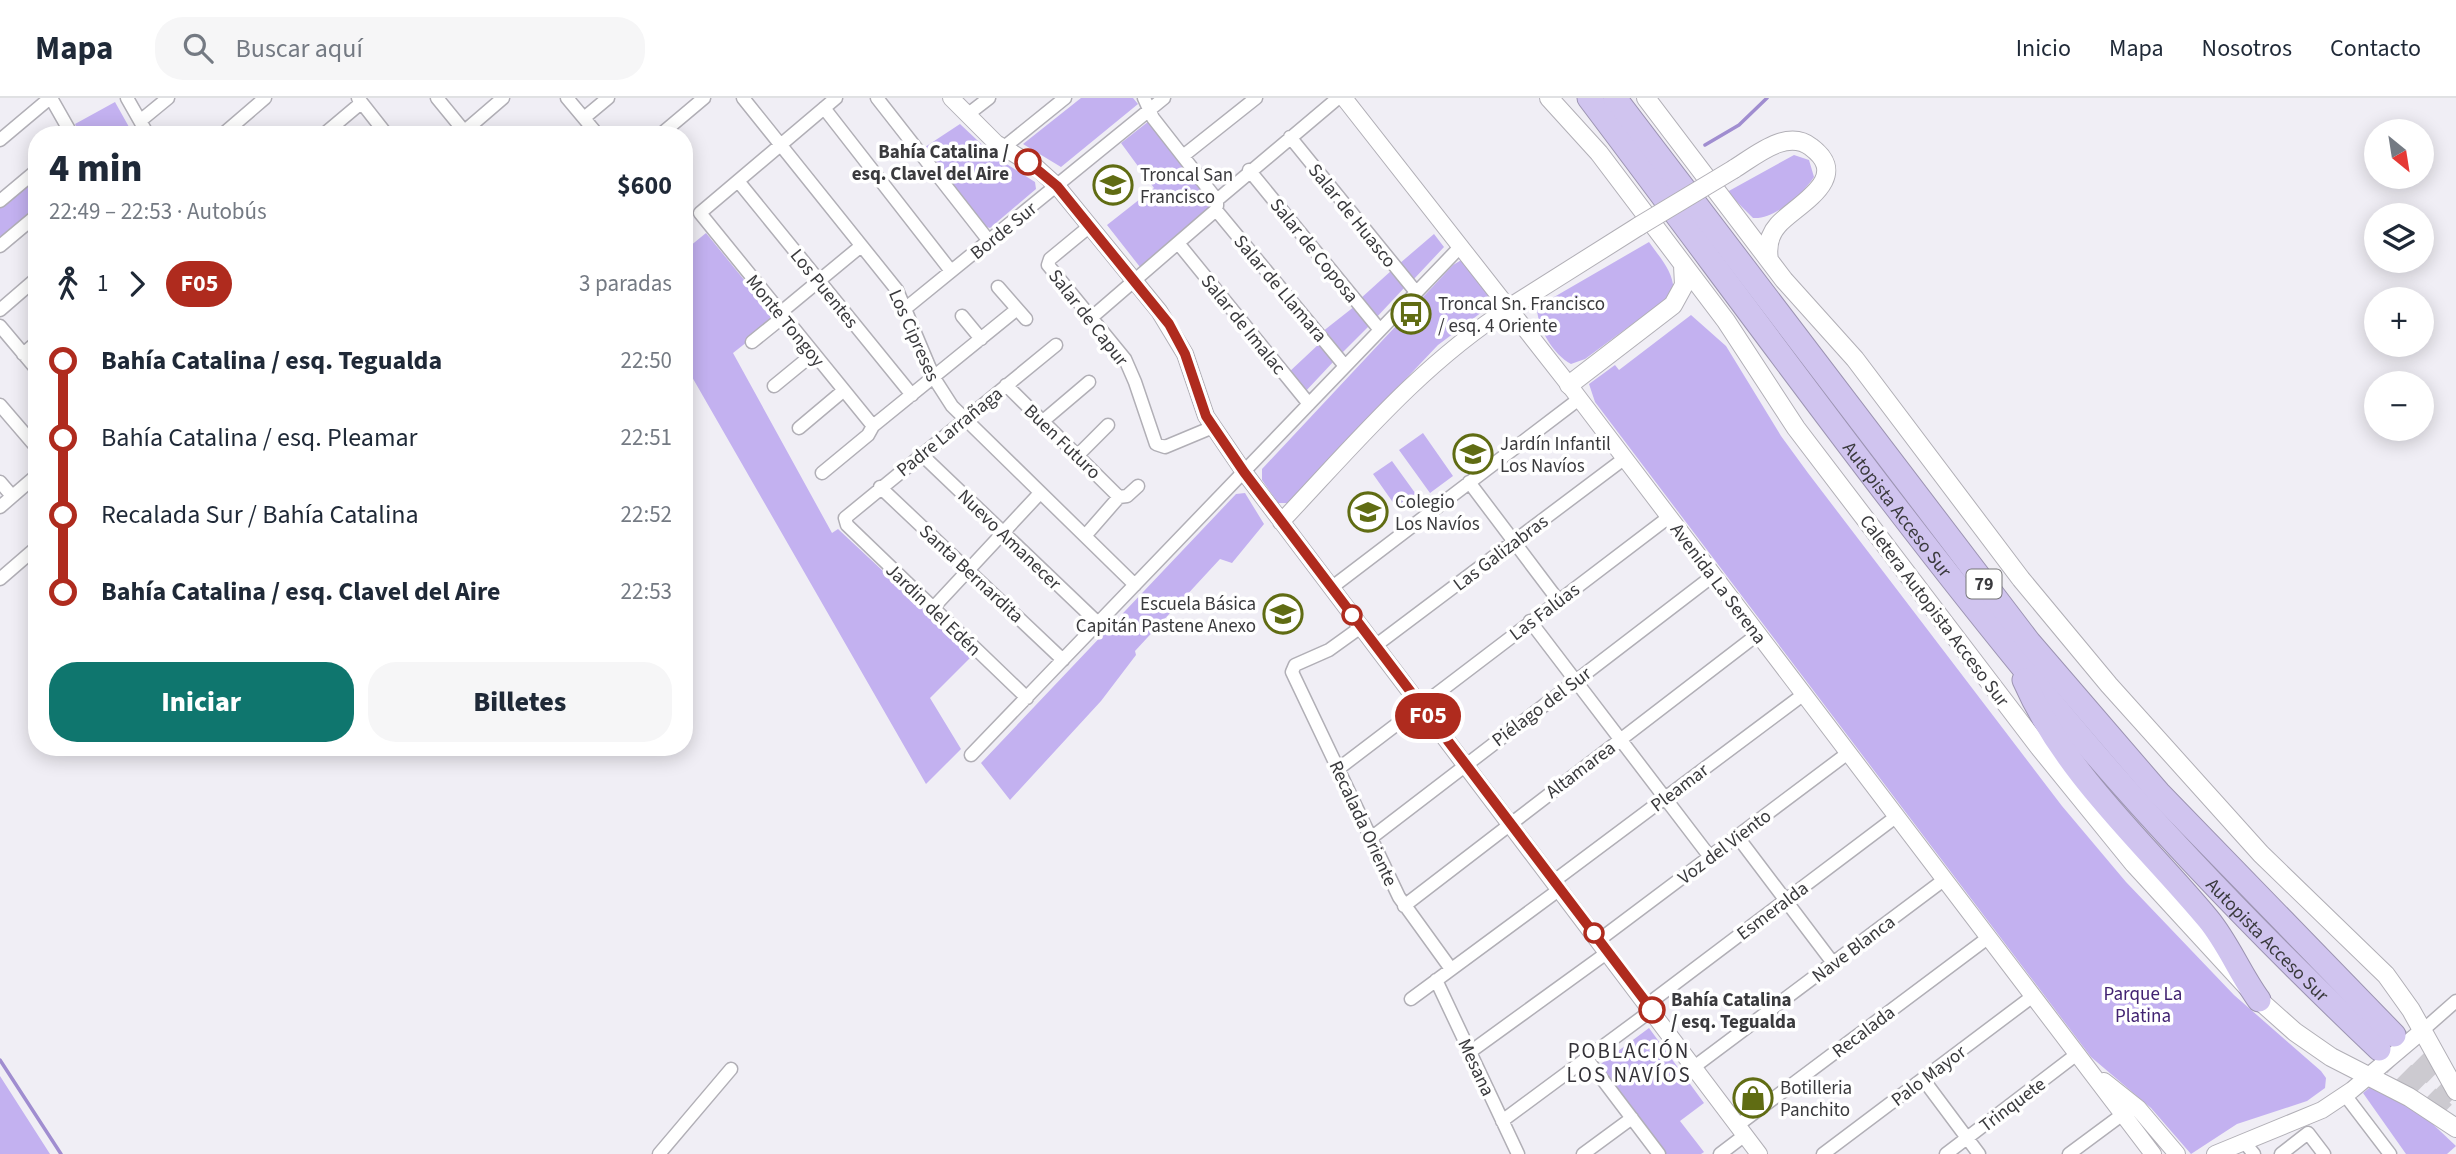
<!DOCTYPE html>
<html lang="es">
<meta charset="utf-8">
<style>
:root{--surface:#fff;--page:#f6f6f7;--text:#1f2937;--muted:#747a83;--line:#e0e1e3;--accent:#0f766e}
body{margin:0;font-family:"Source Sans 3",sans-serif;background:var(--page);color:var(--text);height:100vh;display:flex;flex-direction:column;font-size:26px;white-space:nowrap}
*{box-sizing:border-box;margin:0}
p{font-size:23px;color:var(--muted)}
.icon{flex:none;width:38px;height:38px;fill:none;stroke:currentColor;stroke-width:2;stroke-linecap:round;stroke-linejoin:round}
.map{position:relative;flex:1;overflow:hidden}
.drawer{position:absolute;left:28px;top:28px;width:665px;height:630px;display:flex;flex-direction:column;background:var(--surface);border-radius:28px;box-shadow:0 4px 18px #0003}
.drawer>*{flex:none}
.badge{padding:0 14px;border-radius:23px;font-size:24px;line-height:46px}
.needle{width:46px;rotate:150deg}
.tools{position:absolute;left:2364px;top:21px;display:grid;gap:14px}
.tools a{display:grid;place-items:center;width:70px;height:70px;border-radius:50%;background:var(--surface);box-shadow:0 4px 18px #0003;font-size:35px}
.map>.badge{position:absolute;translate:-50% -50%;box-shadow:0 0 0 4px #fff}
.legs{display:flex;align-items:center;gap:10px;height:77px;padding:0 21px;font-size:23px}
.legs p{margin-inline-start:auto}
.summary{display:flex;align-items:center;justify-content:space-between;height:119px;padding:0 21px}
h1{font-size:38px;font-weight:800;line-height:52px}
.action{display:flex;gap:14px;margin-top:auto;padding:14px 21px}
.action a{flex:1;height:80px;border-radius:28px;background:var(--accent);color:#fff;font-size:28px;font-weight:800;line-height:80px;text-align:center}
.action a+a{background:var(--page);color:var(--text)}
ul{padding:0 21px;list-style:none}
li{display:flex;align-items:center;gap:24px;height:77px;font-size:26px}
li i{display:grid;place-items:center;width:10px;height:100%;margin:0 9px;background:currentColor}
li i::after{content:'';width:18px;height:18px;margin:-9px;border:5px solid;border-radius:50%;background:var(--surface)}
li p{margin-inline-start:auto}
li:first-child i{background:linear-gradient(#0000 50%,currentColor 0)}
li:last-child i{background:linear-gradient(currentColor 50%,#0000 0)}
header{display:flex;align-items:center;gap:42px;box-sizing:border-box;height:98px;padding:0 35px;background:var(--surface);border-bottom:2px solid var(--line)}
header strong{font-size:33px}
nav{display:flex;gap:38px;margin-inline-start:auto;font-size:24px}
.search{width:490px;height:63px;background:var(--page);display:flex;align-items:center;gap:18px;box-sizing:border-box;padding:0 24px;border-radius:28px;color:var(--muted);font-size:26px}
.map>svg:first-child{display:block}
.green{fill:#c3b1f0}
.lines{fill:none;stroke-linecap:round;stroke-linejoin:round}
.stream{stroke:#a08dd0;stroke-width:3.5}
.motorway-tunnel{stroke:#cccad0;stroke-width:23;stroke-dasharray:23 11;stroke-linecap:butt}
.minor-casing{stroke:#b1afb6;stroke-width:15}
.tertiary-casing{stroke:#b1afb6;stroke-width:18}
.secondary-casing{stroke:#b1afb6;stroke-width:20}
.motorway-casing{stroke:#9c94b1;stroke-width:25}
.minor{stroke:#fff;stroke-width:12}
.tertiary{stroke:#fff;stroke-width:16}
.secondary{stroke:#fff;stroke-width:18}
.motorway{stroke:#d0c4ef;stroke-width:23}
.secondary-bridge-casing{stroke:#b1afb6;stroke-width:20;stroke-linecap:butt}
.secondary-bridge{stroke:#fff;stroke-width:18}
.line-1-casing{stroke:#fff;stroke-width:16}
.line-1{stroke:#af2b1e;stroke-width:10}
.stop-1-dot{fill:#fff;stroke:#af2b1e;stroke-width:3.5}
.labels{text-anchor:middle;stroke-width:7;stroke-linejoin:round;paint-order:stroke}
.shield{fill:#fff;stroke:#757577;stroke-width:2}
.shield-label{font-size:18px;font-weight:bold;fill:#3a3a3d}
.stop-label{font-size:19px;font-weight:bold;fill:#3a3a3d;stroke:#fff;text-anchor:end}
.poi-label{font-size:19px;fill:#3a3a3d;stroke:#fff;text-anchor:start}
.street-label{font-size:19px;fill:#3a3a3d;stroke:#fff}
.park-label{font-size:19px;fill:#412271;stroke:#fff}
.neighbourhood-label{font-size:21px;letter-spacing:2px;fill:#343238;stroke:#fff}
</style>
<header>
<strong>Mapa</strong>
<div class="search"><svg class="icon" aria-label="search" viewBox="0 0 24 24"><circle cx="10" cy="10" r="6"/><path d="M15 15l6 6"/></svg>Buscar aquí</div>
<nav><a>Inicio</a><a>Mapa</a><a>Nosotros</a><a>Contacto</a></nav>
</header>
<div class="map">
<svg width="2456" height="1056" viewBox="0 0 2456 1056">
<rect width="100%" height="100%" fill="#f0eef5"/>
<path class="green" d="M1081,0h52l5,6 -77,63 -38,-23z
M115,4l14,25 -14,8h-34l-6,-11z
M1149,23l64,79 -1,8 -72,59 -33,-42 47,-37 -33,-45z
M960,26l34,32 41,26 1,7 -46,39 -7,-2 -61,-77z
M1794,57l15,5 5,17c-11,17 -40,43 -61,41l-26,-26z
M37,78v34l-37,30v-33z
M706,135l70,86 -43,34 99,180 6,-4 135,126 -43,43 31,51 -35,35 -242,-421v-112z
M1434,136l10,13 -31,33 -14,-16z
M1649,144c11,16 27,32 24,52l-88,65 -14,5c-18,-10 -32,-34 -34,-54l5,-6z
M1463,161l28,38 -1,9 -52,39 -150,158h-10l-16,-23v-11l191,-204z
M1392,172l13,17 -30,32 -15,-20z
M1355,208l16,18 -31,31 -18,-23z
M1691,217l35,31 55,90 27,37 254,333 64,76 108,113 87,76 5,7 -1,10 -18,13 -70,23 -46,30 -40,-46 -60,-51 -496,-655 -6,-18 26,-19 4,5z
M1320,245l15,17 -31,33 -16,-20z
M1423,335l30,43 -23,17 -31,-43z
M1392,363l26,36 -19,14 -26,-37z
M1245,395l19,31 -32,39 -12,-4 -85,92 1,4 -35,46 -91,99 -29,-37 255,-269z
M1649,930l55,75 -24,18 24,31 -3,2h-37l-66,-88z
M0,978l50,78h-50z
M2374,986l46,28 36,34 -9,8h-41l-43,-61z"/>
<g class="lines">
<path class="stream" d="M1705,47l34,-20 28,-27
M0,962l61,94"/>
<path class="motorway-tunnel" d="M2394,937l62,61
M2379,951l75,74"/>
<g class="minor-casing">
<path id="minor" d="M51,0l21,37
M127,0l21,37
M358,0l29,37
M437,0l27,33
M567,0l31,37
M743,0l154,192 37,88 18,28 183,179
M836,0l-136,115 173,213
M877,0l112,143
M1144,0l9,20 64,82v6
M824,10l127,163
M967,17l22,-17
M584,20l24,-20
M140,23l28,-23
M222,37l43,-37
M323,37l38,-32
M460,37l43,-37
M660,37l44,-37
M1290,39l126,155
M0,42l50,-42
M1003,50l62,-50
M1183,58l73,-58
M1249,72l131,160
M738,83l174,214
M1217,102l121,-102
M0,103l37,-31
M1216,112l129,156
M1090,128l-40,33 -2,6 77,94 10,23 21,62 9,3 48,-20
M1178,145l131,161
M0,148l37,-31
M998,189l28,32
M906,210l258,-210
M0,212l37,-32
M780,215l81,-67
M962,218l19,23
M1091,220l125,-108
M0,228l37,44
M752,244l31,-25
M23,256l14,-12
M1006,287l113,112
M774,288l39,-32
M0,307l37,43
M1043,323l46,-39
M799,330l44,-37
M921,356l177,169
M1078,357l30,-30
M822,375l46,-38 5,-9 143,-116
M0,384l12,14
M1469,384l89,118
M880,389l183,173
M0,409l37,-32
M1085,438l34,-39 8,-1 11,-10
M0,481l37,-32
M1331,490l248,-189
M933,510l107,-115
M1530,523l180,236
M1361,529l-32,23 -34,15 -3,7 107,225 52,72
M1375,548l250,-188
M1027,600l-180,-173 -2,-7 211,-173
M971,657l490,-509
M1338,671l331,-252
M1737,738l96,127
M1371,740l343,-263
M1554,783l250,-187
M1404,808l354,-272
M1599,842l249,-187
M1436,882l82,174
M1411,901l149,-110
M1648,906l249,-188
M2422,933l34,-30
M1470,954l138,-100
M1587,961l72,95
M1694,969l251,-188
M1923,981l56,75
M2345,997l45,59
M1502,1023l150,-111
M1738,1027l251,-188
M2244,1044l10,12
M659,1056l72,-85
M1583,1056l49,-36
M1720,1056l25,-19
M1823,1056l210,-158
M1946,1056l131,-100
M2069,1056l54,-40
M2281,1056l27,-21 16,21"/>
</g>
<g class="tertiary-casing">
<path id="tertiary" d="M951,0l45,45 40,24 21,19 102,125 26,43 21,62 38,56 515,682
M1344,0l225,287 584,769
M1281,424c72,-76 139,-157 228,-214
M2104,983l34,27 39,46
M2215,1056l107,-44 30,-20 70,-59"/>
</g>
<g class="secondary-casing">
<path id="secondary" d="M1549,0l50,55 127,168 70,107 243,319 95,117 125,136 36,32 36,25 78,40 47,31
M1646,0l138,182 71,79 166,220 88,106 152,169 125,121 25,35 45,81
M1734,71c21,-13 53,-41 77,-22 43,32 -17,59 -33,78 -9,10 -11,23 -9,35
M1509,210l130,-82
M1569,287l104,-80 11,-20 -1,-20"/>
</g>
<g class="motorway-casing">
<g id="motorway">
<path id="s1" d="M1589,0c161,213 317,432 489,636 94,111 196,215 301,315"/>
<path d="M1615,0l414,544 130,151 235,242"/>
<path d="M2024,582c41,94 119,161 184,239 20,24 32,55 51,81"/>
</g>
</g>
<use href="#minor" class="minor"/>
<use href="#tertiary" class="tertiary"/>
<use href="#secondary" class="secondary"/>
<use href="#motorway" class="motorway"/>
<g class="secondary-bridge-casing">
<path id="secondary-bridge" d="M1639,128l95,-57"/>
</g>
<use href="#secondary-bridge" class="secondary-bridge"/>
</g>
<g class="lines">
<g class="line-1-casing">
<path id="line-1" d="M1028,64l29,24 112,138 16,30 21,62 38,56 408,538"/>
</g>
<use href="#line-1" class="line-1"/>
</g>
<defs>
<g id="school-ring" transform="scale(2.0125)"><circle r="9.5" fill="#fff" stroke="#606c13" stroke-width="1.5"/><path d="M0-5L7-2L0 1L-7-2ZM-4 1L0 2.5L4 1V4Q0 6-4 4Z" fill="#606c13"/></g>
<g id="bus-ring" transform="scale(2.0125)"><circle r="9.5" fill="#fff" stroke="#606c13" stroke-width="1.5"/><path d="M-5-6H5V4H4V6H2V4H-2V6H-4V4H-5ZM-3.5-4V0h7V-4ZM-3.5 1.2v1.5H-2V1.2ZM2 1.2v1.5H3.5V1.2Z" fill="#606c13"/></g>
<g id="shop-ring" transform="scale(2.0125)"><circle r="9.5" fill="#fff" stroke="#606c13" stroke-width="1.5"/><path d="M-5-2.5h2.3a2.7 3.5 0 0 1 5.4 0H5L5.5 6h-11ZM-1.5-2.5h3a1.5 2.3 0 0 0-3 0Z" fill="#606c13"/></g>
</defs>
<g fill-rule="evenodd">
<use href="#school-ring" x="1113" y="87"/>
<use href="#bus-ring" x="1411" y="216"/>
<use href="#school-ring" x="1473" y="356"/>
<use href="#school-ring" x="1368" y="414"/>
<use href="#school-ring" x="1283" y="516"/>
<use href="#shop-ring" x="1753" y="1000"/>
</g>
<g class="stop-1-dot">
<circle cx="1028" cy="64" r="12"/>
<circle cx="1352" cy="517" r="9"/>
<circle cx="1594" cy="835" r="9"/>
<circle cx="1652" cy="912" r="12"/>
</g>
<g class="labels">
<rect class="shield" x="1966.5" y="471.5" width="35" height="29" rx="5"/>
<g class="shield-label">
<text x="1984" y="492">79</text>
</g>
<g class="stop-label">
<text x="1009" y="60">Bahía Catalina /<tspan x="1009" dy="22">esq. Clavel del Aire</tspan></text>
<text x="1671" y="908" text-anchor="start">Bahía Catalina<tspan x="1671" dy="22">/ esq. Tegualda</tspan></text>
</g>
<g class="poi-label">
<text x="1140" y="83">Troncal San<tspan x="1140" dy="22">Francisco</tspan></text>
<text x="1438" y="212">Troncal Sn. Francisco<tspan x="1438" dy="22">/ esq. 4 Oriente</tspan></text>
<text x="1500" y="352">Jardín Infantil<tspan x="1500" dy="22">Los Navíos</tspan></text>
<text x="1395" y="410">Colegio<tspan x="1395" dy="22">Los Navíos</tspan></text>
<text x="1256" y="512" text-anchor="end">Escuela Básica<tspan x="1256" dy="22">Capitán Pastene Anexo</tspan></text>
<text x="1780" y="996">Botilleria<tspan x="1780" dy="22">Panchito</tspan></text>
</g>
<g class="street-label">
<text transform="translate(1353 117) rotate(51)" y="7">Salar de Huasco</text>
<text transform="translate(1003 132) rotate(-39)" y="7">Borde Sur</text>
<text transform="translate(1315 152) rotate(51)" y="7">Salar de Coposa</text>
<text transform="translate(825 190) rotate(51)" y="7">Los Puentes</text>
<text transform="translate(1281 190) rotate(50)" y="7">Salar de Llamara</text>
<text transform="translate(1089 219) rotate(52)" y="7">Salar de Capur</text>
<text transform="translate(786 222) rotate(51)" y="7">Monte Tongoy</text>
<text transform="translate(1244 226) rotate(51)" y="7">Salar de Imalac</text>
<text transform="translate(915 237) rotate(66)" y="7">Los Cipreses</text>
<text transform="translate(949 333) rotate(-39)" y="7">Padre Larrañaga</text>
<text transform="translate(1063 343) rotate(44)" y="7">Buen Futuro</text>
<text dy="7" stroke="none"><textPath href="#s1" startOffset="514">Autopista Acceso Sur</textPath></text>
<text transform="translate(1010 441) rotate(44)" y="7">Nuevo Amanecer</text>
<text transform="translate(1500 454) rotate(-37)" y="7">Las Galizabras</text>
<text transform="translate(972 475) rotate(43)" y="7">Santa Bernardita</text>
<text transform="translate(1719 485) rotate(53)" y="7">Avenida La Serena</text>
<text transform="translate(934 511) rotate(44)" y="7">Jardin del Edén</text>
<text transform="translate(1935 512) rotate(53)" y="7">Caletera Autopista Acceso Sur</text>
<text transform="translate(1544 513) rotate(-37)" y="7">Las Falúas</text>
<text transform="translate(1541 608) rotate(-37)" y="7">Piélago del Sur</text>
<text transform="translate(1580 671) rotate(-37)" y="7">Altamarea</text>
<text transform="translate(1679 689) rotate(-37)" y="7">Pleamar</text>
<text transform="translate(1364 725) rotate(65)" y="7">Recalada Oriente</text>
<text transform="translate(1724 748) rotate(-37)" y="7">Voz del Viento</text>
<text transform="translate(1772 812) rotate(-37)" y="7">Esmeralda</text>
<text dy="7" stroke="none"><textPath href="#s1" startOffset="1082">Autopista Acceso Sur</textPath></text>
<text transform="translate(1853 850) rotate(-37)" y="7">Nave Blanca</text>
<text transform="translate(1863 933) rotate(-37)" y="7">Recalada</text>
<text transform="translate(1477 969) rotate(65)" y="7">Mesana</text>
<text transform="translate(1928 977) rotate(-37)" y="7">Palo Mayor</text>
<text transform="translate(2012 1006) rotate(-37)" y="7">Trinquete</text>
</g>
<g class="park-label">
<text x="2143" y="902">Parque La<tspan x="2143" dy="22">Platina</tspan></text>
</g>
<g class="neighbourhood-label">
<text x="1629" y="960">POBLACIÓN<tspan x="1629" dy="24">LOS NAVÍOS</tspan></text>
</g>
</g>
</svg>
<div class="tools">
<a><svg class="needle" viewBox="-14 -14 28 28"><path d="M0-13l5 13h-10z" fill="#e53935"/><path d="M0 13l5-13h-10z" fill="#747a83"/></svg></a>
<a><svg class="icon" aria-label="layers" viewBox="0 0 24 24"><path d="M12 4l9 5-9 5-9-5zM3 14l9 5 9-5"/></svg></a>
<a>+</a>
<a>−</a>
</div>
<b class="badge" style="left:1428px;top:618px;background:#af2b1e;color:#fff">F05</b>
<section class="drawer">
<div class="summary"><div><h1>4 min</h1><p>22:49 – 22:53 · Autobús</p></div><b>$600</b></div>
<div class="legs"><svg class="icon" aria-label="walk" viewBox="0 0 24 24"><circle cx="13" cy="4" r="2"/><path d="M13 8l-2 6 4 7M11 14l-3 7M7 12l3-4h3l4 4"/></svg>1<svg class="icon" aria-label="forward" viewBox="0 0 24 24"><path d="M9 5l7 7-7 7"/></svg><b class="badge" style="background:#af2b1e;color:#fff">F05</b><p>3 paradas</p></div>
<ul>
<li><i style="color:#af2b1e"></i><b>Bahía Catalina / esq. Tegualda</b><p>22:50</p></li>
<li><i style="color:#af2b1e"></i><span>Bahía Catalina / esq. Pleamar</span><p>22:51</p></li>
<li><i style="color:#af2b1e"></i><span>Recalada Sur / Bahía Catalina</span><p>22:52</p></li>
<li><i style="color:#af2b1e"></i><b>Bahía Catalina / esq. Clavel del Aire</b><p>22:53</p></li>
</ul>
<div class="action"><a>Iniciar</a><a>Billetes</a></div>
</section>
</div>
